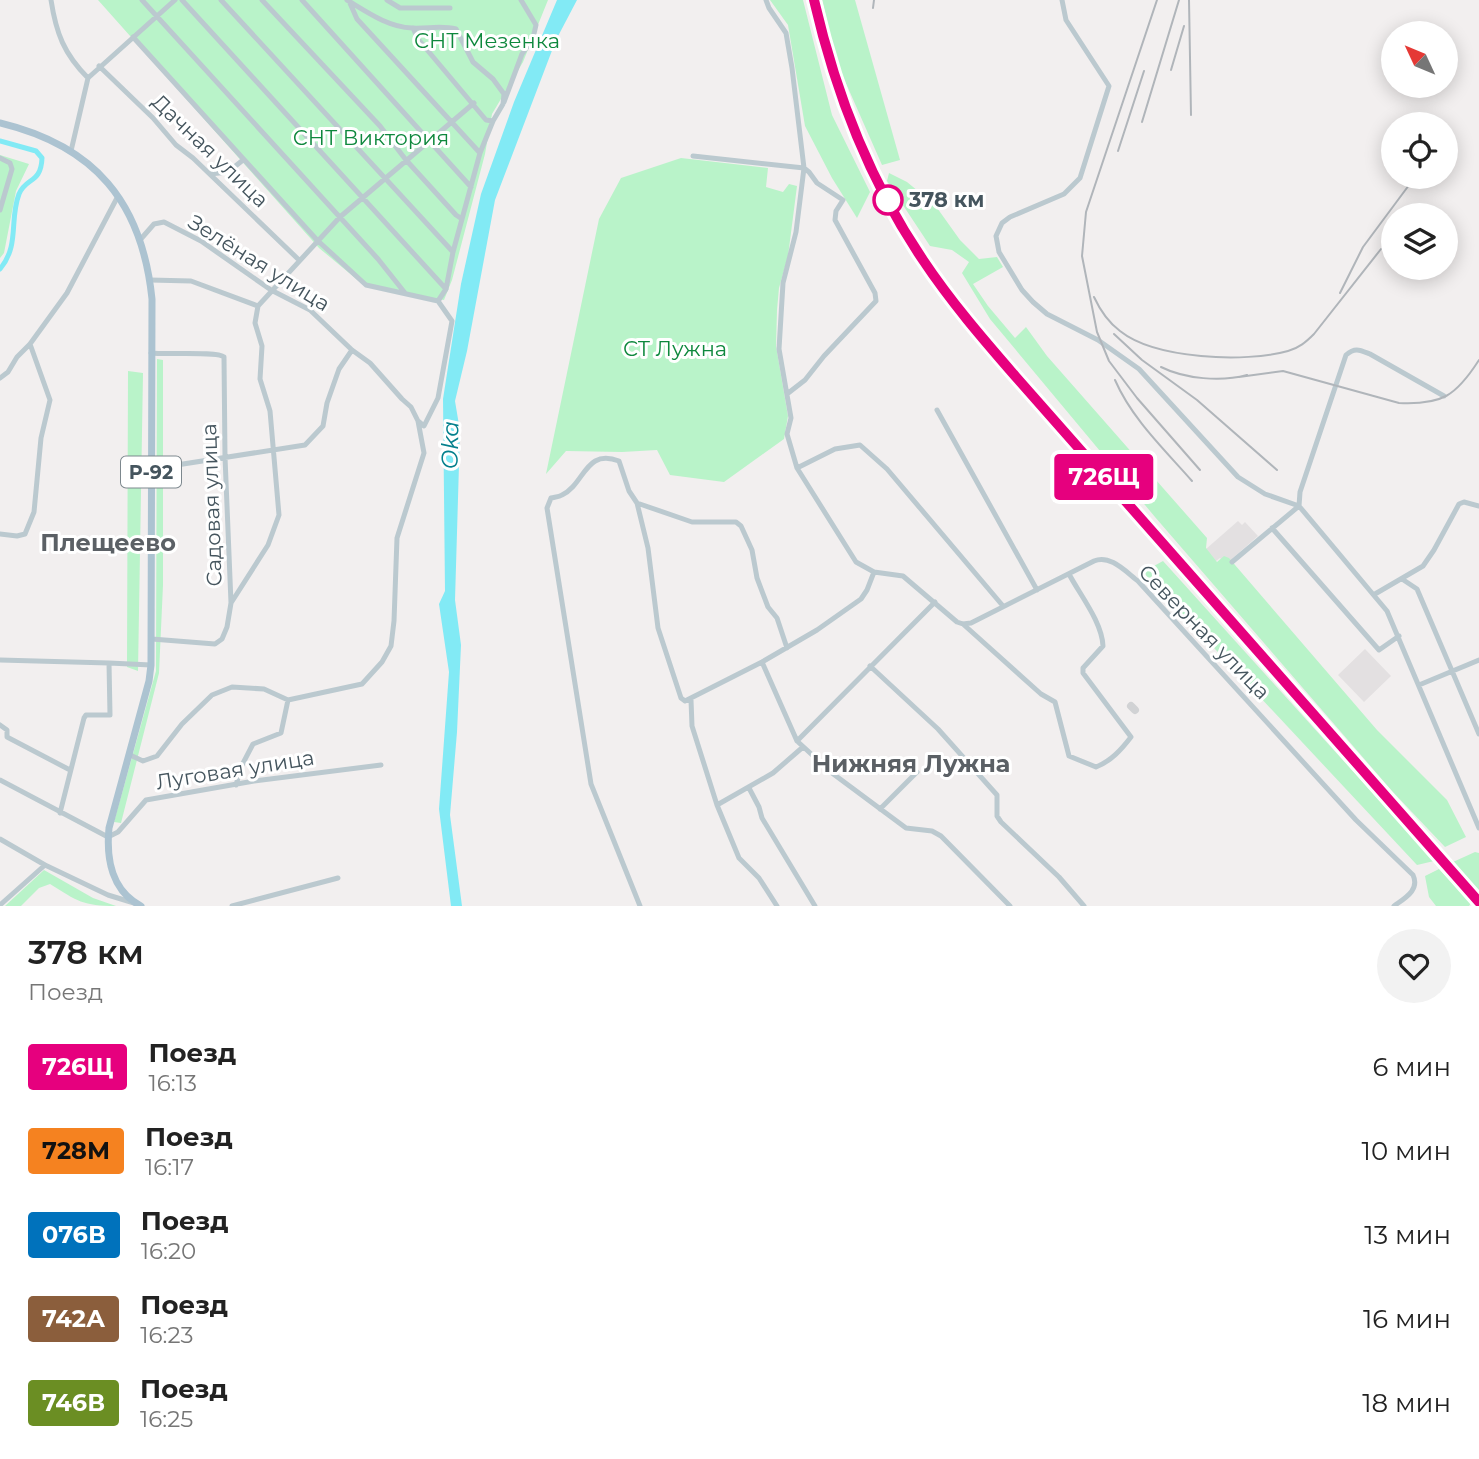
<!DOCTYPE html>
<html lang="ru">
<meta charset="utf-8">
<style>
:root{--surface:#fff;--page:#f2f2f2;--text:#222;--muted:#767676}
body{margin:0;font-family:Montserrat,sans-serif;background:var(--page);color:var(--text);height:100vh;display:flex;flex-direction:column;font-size:26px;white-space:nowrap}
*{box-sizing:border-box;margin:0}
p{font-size:23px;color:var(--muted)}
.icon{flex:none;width:38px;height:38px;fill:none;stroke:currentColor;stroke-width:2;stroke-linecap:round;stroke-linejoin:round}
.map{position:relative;height:906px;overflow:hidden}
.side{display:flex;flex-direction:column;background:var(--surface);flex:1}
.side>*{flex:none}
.badge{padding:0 14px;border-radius:5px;font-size:24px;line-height:46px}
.needle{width:46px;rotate:314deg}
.controls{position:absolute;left:1381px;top:21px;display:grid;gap:14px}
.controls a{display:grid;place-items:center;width:77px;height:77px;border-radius:50%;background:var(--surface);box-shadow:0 4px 18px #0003;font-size:35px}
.map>.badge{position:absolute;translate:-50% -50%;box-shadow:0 0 0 4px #fff}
.round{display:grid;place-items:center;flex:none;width:74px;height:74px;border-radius:37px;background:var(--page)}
.headline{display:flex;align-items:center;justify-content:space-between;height:119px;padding:0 28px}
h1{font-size:33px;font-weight:600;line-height:52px}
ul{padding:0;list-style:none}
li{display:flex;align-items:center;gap:21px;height:84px;padding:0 28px}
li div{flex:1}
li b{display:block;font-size:26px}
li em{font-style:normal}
li .badge{min-width:77px;font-weight:700;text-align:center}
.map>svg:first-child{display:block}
.education{fill:#e3e0e1}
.green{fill:#b9f3c9}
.water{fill:#82eaf5}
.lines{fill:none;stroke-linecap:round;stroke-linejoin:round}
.river{stroke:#82eaf5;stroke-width:5}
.taxiway{stroke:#d1d2d4;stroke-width:8}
.minor{stroke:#bbc9cf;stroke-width:5}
.major{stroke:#acc3d1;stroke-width:7}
.rail{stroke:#b0b5ba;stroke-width:2}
.line-casing{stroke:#fff;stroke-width:16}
.line{stroke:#e6007e;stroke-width:10}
.stop-dot{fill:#fff;stroke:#e6007e;stroke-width:3.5}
.labels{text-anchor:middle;stroke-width:6;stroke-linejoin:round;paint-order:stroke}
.shield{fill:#fff;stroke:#7d888e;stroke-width:2}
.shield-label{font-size:19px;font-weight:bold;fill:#45555e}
.park-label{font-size:21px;fill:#0e883d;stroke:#fff}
.street-label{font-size:21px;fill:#45555e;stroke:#fff}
.stop-label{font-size:21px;font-weight:bold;fill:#45555e;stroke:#fff;text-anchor:start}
.water-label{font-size:23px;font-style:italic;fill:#04808d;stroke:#fff}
.quarter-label{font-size:24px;font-weight:bold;fill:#5b6065;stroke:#fff}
</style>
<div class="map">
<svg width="1479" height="906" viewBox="0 0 1479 906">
<rect width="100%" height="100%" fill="#f2efef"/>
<path class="education" d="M1238,521l4,4 3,-3 13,14 -32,28 -6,-6 -4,3 -10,-12z
M1365,649l26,27 -27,26 -26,-27z"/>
<path class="green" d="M98,0h450l-25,62 -31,52 -7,40 -33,126 -8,20 -78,-13 -47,-39z
M770,0h33l29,115 38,77 -13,26 -25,-40 -27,-52 -17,-101z
M822,0h33l45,160 -18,5 -45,-102z
M0,155l29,9 -13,27 -12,62 -4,5z
M681,158l87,10 -2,19 17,5 6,-8 8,2 -9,70 -9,32 -2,22 -1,36 12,70 -4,23 -60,43 -54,-7 -13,-25 -35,2 -56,-1 -20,23 53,-255 22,-41z
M889,173l18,9 28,23 25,35 19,19 18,-2 6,10 -30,17 15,22 27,32 11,-11 21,29 160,182 -1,10 11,14 7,-6 5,2 148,172 70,70 19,37 -21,10 -53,-56 -237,-274 -165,-198 -28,-46 7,-11 -17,-12 -22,-4 -43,-65z
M157,359l6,1v225l-4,88 -38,150 -7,-1 42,-151z
M128,371l15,2 -5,298 -11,-4z
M1163,561l271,300 -17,4 -274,-293z
M1475,852l4,1v41l-26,-32z
M1439,869l32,34 -2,3h-33l-7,-9 -4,-21z
M44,870l49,28 23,8c-33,0 -39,-5 -66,-22l-11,4 -18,18h-16z"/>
<path class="water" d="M557,0h20l-21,40 -61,160 -28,151 -12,50 5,30 -5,169 6,45 -4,87 -7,83 12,91h-11l-12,-97 10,-137 -10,-68 6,-13 -2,-192 18,-115 20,-90 33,-92z"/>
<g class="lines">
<path class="river" d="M0,141l36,10 6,7c-1,26 -16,19 -23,36 -10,26 1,51 -19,75"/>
<path class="taxiway" d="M1131,706l4,4"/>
<path class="minor" d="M51,0c5,33 13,54 37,78
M142,0l236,259 27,34
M182,0l264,289
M221,0l232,252
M262,0l118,126 26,34 50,55 6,4
M302,0l169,187
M347,0c20,12 41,27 65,28 15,1 29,-3 44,1l17,33 20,17 11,15 -1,10 -10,17
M387,0l13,8h50
M766,0l3,8 17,25 6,35 12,100 -8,64 -13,51 -4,66 12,69 -4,16 10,34 59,94 18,10 29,4 54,46 6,2 8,-1 123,-62c16,-7 32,11 44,20l218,239 57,55c7,15 -8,23 -19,31
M1062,0l4,20 43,66 -29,92 -16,16 -54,23 -8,6 -6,13 3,16 23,38 11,12 14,12 51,26 41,29 99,108 27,17 34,12
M349,1l8,18 123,134
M413,28l5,11 68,81 7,1 -13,32 -27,99 -7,37 -8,12
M133,37l184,203 49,45 72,16 14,20 -14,77 -14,28 -6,-5 -7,-14 -9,-8 -32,-36 -18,-13 -42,-40 -39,-20 -70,-49 -37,-19 -10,2 -14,16
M99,66l54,52 23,27 17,13 106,102
M504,102l18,-48 11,-16 3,-13 -15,-25
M71,151l17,-73 87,-78
M693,156l111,12 5,4 8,11 26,17 -7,11 -1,9 40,73 1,8 -52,55 -19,24 -18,14
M0,158l10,5 2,6 -12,41
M210,174l18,-2 15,-12
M150,280l41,1 67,25
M151,353c15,2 66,-2 73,4l1,100 6,146 -4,24 -5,12 -7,5 -63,-5
M0,378l8,-6 9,-15 13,-13 37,-51 51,-97
M937,410l100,180
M797,468l38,-19 25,-4 27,24 116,137
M151,469l154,-24 18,-19 4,-23 12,-34 13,-19
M637,503l55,19h44l5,4 11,24 5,28 11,29 9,11 10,30
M1299,506l88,105 92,217
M1299,506l1,-14 46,-137c9,-8 14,-5 24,-1l74,42
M1272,528l107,122 20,-14
M0,534l17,2 8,-2 9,-22 7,-74 9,-38 -20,-56
M1232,562l67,-56
M1402,579l15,10 62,145
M1375,594l48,-28 11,-16 25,-46 5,-2 15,4
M231,603l37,-58 11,-30 -9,-104 -10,-32 2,-33 -7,-23 3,-17 82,-89 134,-114
M963,624l78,70 14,8 14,54 27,11c15,-6 25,-17 35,-30l-48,-64v-5l20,-22c-1,-24 -23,-51 -34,-72
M0,660l109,3
M762,662l35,79 35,32 74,55 26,3 9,5 69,70
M870,666l68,63 59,66v21l4,6 58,55 25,29
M1419,685l60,-25
M691,700l1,26 25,79 22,53 20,20 18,28
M0,725l7,5v7l63,33
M797,741l138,-139
M130,755l13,6 14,-5 25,-32 30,-29 20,-8 32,2 24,11 74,-16 20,-22 9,-16 3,-25 3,-83 27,-85 -6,-32
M0,780l108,57 10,-5 28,-32 108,-19 127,-16
M236,785l5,-18 12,-23 28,-11 7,-33
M749,788l10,19 3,11 53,88
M717,805l56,-32 30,-26
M880,809l37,-37
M60,813l24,-95 2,-3h24l-1,-52 42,2
M0,839l45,26
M0,905l45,-40 63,30 26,8
M232,906l106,-28
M640,906l-49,-122 -44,-276 4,-10c4,-1 8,-1 11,-3 23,-11 23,-47 57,-34l10,30 8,12 11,45 10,80 23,70 4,3 77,-39 55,-32 44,-31 6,-9 7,-18"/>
<path class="major" d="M0,123c95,23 142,79 152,176l-1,366 -2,16 -40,147c-3,31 3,63 32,78"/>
<path class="rail" d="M811,0c34,144 95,253 191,365l477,541
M1157,0l-71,212 -4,44 15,76 12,29 28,37 63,72
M1189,0l2,115
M873,8l1,-8
M1171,70l13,-44
M1142,122l37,-122
M1118,151l26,-80
M1340,293l23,-46 52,-70
M1094,297c6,13 14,25 26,34 35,28 125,32 168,20 11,-3 18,-9 26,-17l67,-85
M1114,334l28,26 55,40 80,70
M1161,367c24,12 60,15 86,8
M1239,377l44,-6 116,32c43,2 57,-7 80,-43
M1115,380c17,39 49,69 77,101"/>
</g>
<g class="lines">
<g class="line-casing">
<path id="line" d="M814,0c21,91 56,182 109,260 28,42 60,79 93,117l463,525"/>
</g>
<use href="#line" class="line"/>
</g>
<circle class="stop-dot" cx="888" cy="200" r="14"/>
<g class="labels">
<rect class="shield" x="121" y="456.5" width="60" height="31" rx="5"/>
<g class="shield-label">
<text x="151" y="479">Р-92</text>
</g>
<g class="park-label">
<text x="487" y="48">СНТ Мезенка</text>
<text x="371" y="145">СНТ Виктория</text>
<text x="675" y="356">СТ Лужна</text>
</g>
<g class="street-label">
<text transform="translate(210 151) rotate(44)" y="7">Дачная улица</text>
<text transform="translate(259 263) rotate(32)" y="7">Зелёная улица</text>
<text transform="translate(212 505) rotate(-92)" y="7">Садовая улица</text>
<text transform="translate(1204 632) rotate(46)" y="7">Северная улица</text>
<text transform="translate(235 770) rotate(-9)" y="7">Луговая улица</text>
</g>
<g class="stop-label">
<text x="909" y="207">378 км</text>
</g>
<g class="water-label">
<text transform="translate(450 445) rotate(-89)" y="8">Oka</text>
</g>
<g class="quarter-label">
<text x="108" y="551">Плещеево</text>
<text x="911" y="772">Нижняя Лужна</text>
</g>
</g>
</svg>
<div class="controls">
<a><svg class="needle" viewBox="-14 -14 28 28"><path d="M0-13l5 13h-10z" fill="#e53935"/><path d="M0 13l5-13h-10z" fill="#767676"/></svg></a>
<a><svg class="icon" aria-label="locate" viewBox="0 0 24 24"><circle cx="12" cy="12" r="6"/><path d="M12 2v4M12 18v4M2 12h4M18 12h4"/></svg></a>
<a><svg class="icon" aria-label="layers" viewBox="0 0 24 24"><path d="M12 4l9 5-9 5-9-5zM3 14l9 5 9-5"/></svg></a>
</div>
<b class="badge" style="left:1104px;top:477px;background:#e6007e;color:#fff">726Щ</b>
</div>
<section class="side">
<div class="headline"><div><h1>378 км</h1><p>Поезд</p></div><a class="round"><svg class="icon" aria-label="heart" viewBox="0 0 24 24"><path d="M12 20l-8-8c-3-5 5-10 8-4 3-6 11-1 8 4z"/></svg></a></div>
<ul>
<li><span class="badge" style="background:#e6007e;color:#fff">726Щ</span><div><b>Поезд</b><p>16:13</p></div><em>6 мин</em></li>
<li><span class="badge" style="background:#f58220;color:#111">728М</span><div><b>Поезд</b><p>16:17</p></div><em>10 мин</em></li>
<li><span class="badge" style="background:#0072bc;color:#fff">076В</span><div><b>Поезд</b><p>16:20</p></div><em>13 мин</em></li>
<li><span class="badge" style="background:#8b5e3c;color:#fff">742А</span><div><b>Поезд</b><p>16:23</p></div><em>16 мин</em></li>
<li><span class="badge" style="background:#6b8e23;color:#fff">746В</span><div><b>Поезд</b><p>16:25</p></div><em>18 мин</em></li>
</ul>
</section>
